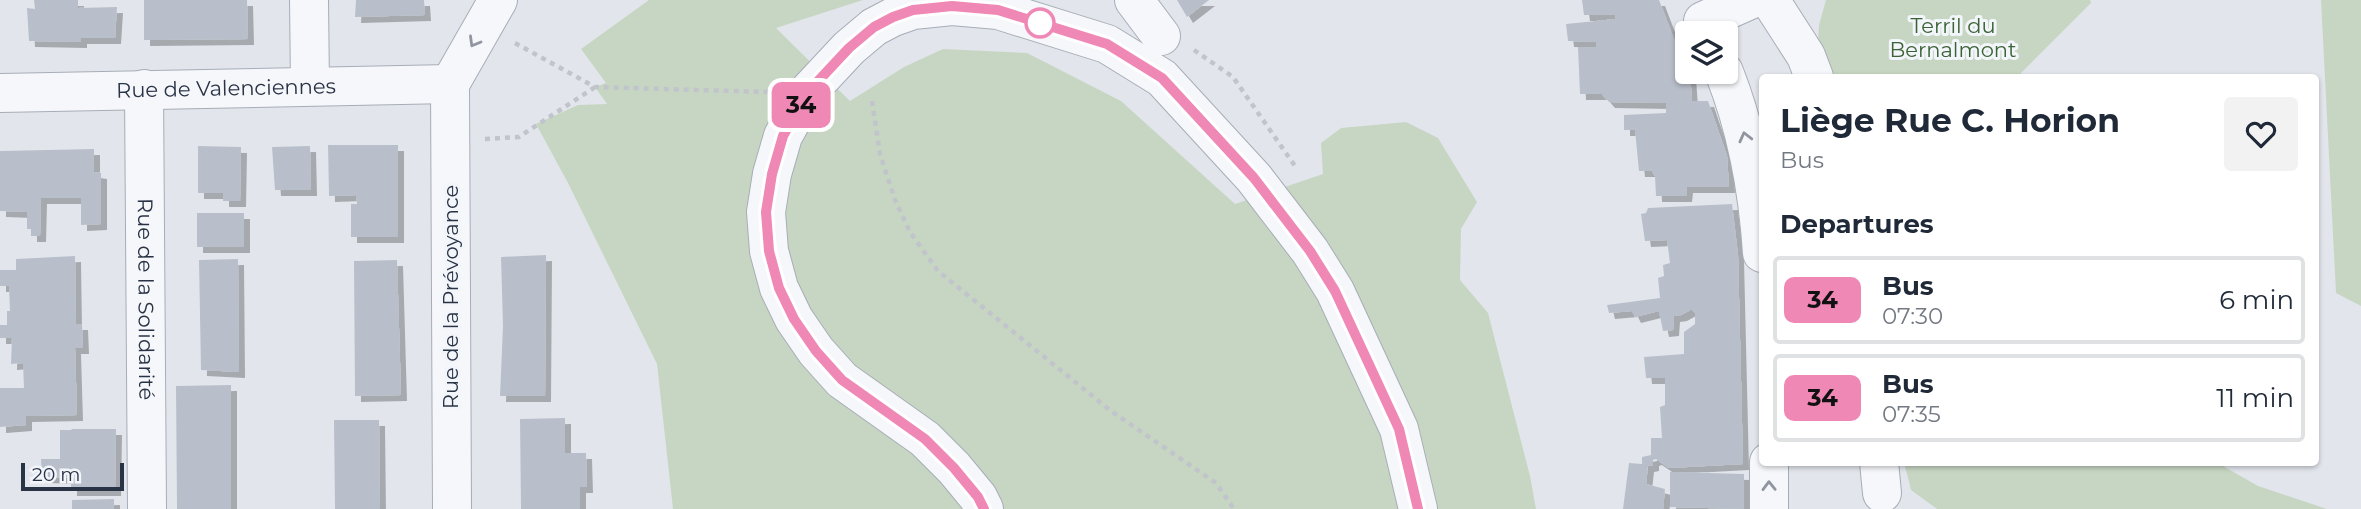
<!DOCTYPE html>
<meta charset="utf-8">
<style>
:root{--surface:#fff;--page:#f2f2f3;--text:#1f2937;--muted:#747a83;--line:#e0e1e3}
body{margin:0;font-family:Montserrat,sans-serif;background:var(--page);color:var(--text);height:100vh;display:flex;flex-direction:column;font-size:26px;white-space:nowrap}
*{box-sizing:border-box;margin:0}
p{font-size:23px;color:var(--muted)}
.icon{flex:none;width:38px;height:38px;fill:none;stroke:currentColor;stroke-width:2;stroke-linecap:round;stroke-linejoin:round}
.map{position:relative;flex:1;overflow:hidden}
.side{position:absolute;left:1759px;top:74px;width:560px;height:392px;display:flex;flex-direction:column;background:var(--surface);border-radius:7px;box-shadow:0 2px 5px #0004}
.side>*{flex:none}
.badge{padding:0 14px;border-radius:10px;font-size:24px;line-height:46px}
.fabs{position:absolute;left:1675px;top:21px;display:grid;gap:14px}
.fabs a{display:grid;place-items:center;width:63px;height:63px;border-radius:7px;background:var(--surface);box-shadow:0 2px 5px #0004;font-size:35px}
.scale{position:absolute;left:21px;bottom:18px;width:103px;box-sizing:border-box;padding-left:7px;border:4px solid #293346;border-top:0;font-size:19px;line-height:24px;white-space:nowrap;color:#293346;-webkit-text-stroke:5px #f2f5f9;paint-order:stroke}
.map>.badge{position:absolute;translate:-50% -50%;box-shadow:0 0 0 4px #fff}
h2{padding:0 21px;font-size:26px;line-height:63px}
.round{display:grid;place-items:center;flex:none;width:74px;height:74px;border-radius:7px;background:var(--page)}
.headline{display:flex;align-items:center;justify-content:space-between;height:119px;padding:0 21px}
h1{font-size:33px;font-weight:700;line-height:52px}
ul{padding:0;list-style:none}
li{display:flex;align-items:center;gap:21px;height:88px;margin:0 14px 10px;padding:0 7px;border:4px solid var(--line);border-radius:7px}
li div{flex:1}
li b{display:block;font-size:26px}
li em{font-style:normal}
li .badge{min-width:77px;font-weight:700;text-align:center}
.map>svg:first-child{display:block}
.green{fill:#c7d6c3}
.building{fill:#b9bfca;filter:url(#shadow)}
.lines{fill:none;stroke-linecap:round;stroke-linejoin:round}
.minor-casing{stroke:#a7adb7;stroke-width:40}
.path{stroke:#c1c4cb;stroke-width:4.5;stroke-dasharray:5 5;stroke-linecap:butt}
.minor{stroke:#f6f7fa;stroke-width:38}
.oneway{stroke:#9095a0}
.line-casing{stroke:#fff;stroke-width:16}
.line{stroke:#f088b6;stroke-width:10}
.stop-dot{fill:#fff;stroke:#f088b6;stroke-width:3.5}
.labels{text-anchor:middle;stroke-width:6;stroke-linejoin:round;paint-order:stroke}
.park-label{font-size:21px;fill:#3c6335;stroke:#f2f5f9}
.street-label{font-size:21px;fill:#293346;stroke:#f2f5f9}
</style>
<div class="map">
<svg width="2361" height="509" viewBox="0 0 2361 509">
<defs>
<filter id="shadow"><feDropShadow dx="6" dy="6" stdDeviation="0" flood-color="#0004"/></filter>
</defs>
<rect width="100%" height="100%" fill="#e2e6ec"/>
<path class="green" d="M649,0h214l-87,28 74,73 54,-34 39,-18 84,4 94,48 114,103 88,-30 -2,-31 20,-15 65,-6 32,16 39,64 -16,27 -1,51 28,33 42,163 6,33h-863l-16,-145 -89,-181 -32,-59 42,-19 29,-1 -12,-17 11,-4 -25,-34z
M1826,0h264l1,3 -70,70 -1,4h-204l3,-52z
M2321,0h40v306l-25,-13z
M1904,462h312l42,24 69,23h-390l-26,-19z"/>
<path class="building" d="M34,0h44v8l39,-1 -2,31h-34v4l-52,-1 -2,-33 8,1z
M144,0h103l1,39 -104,1z
M356,0h68l1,15 -70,2z
M1177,0h32l-22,17z
M1582,0h77l18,47v24l13,1 2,29h16l19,55 2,31h-42l-1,9h-30l-1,-20 -3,-5h-13l-4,-41h-11v-15l42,-2v-10l-57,-1 -7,-8h-22l-2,-47h18v-5l-28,-1 -2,-17 50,-5 -1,-4h-31z
M328,145h70v92h-47v-33h6l-1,-9 -27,1z
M198,146l43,1 -1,54h-17v-8h-25z
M310,146l1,44h-36l-3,-43z
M94,149v23l7,1v51l-20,1v-27h-40l-1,38h-9v-7h-4v-17l-27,-1v-60z
M1732,204l6,51 5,209 -74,4 -13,-9 -3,1v5l-5,1 -2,18 19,5 -2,20h-40l6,-46 13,1v-7l9,-2v-17h11l-2,-31 5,-2v-27h-19l-2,-21 40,-3v-22l11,-8v-11l-3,-4 -11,6 -7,1 -1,14 -10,1 -4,-20 -24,6 -3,-6 -23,2 -2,-8 53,-7 -2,-20 6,-2 -1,-11 7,-2 -3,-23 -22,1 -4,-27 5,-1 2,-5z
M197,213h47v34h-47z
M546,255l-1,141h-45l3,-70 -2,-69z
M75,256l1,68h6l1,24h-8l2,67 -51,1v9l-26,2v-39h24l-1,-25 -12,1 1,-26h-12v-13h7v-14h3l-1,-25h-9v-16h16v-11z
M238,259l1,113 -38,-2 -2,-110z
M397,260l4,135 -46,1 -1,-135z
M231,385v124h-54l-1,-123z
M565,418v35h21l1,34h-7v22h-59l-1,-90z
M334,420h45l1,89h-45z
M71,429h45l-1,61h-44v-12l-29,-1 -1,-18h19v-29h12z
M1670,472l74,2v35l-74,-2z
M114,499v10h-42v-9z"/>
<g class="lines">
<g class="minor-casing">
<g id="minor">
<path d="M309,0l1,86"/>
<path d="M1134,0l27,36"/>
<path d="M1770,0l36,56 8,21"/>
<path d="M1703,21l47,-21"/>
<path d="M1724,72c23,58 34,119 38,181"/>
<path id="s1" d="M144,89l3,420"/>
<path id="s2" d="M0,93l450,-9"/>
<path d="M1769,462v47"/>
<path d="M1879,462l3,31"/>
<path d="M452,509l-2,-425 48,-84"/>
<path d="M984,509l-6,-12 -24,-29 -29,-29 -83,-59 -26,-29 -22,-32 -15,-31 -10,-37 -3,-39 6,-38 11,-38 24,-43 42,-45 25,-21 19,-10 20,-7 39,-4 46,4 109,34 55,34 92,100 56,73 25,40 64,138 19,80"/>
</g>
</g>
<path class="path" d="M515,43l80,44 173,5
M1194,50l39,27 62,89
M872,101l8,53 15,46 15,32 28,39 173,140 105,72 18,26
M485,139l34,-2 76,-50"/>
<use href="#minor" class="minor"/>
</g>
<defs><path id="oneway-chevron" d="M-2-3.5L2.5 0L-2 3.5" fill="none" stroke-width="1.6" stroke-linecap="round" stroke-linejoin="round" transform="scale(1.75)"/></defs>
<g class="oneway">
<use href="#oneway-chevron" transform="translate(474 42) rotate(120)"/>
<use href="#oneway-chevron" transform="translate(1745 137) rotate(-104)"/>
<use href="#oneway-chevron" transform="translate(1769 486) rotate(-91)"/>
</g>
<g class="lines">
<g class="line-casing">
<path id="line" d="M984,509l-6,-12 -24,-29 -29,-29 -83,-59 -26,-29 -22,-32 -15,-31 -10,-37 -3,-39 6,-38 11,-38 24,-43 42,-45 25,-21 19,-10 20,-7 39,-4 46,4 109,34 55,34 92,100 56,73 25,40 64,138 19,80"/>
</g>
<use href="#line" class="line"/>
</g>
<circle class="stop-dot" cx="1040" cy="23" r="14"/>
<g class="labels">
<g class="park-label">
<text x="1953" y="33">Terril du<tspan x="1953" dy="24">Bernalmont</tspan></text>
</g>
<g class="street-label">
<text dy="7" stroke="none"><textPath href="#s2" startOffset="226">Rue de Valenciennes</textPath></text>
<text transform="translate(451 297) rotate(-90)" y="7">Rue de la Prévoyance</text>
<text dy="7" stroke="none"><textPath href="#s1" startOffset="210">Rue de la Solidarité</textPath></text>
</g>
</g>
</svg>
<div class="fabs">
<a><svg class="icon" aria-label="layers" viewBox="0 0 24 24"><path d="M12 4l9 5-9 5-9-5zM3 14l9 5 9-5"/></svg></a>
</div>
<div class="scale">20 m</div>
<b class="badge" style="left:801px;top:105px;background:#f088b6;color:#111">34</b>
<section class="side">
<div class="headline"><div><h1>Liège Rue C. Horion</h1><p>Bus</p></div><a class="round"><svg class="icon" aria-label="heart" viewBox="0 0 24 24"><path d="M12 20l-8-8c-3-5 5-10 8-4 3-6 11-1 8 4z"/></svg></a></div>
<h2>Departures</h2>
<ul>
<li><span class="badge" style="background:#f088b6;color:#111">34</span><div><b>Bus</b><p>07:30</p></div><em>6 min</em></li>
<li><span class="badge" style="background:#f088b6;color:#111">34</span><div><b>Bus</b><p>07:35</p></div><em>11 min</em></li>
</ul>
</section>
</div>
